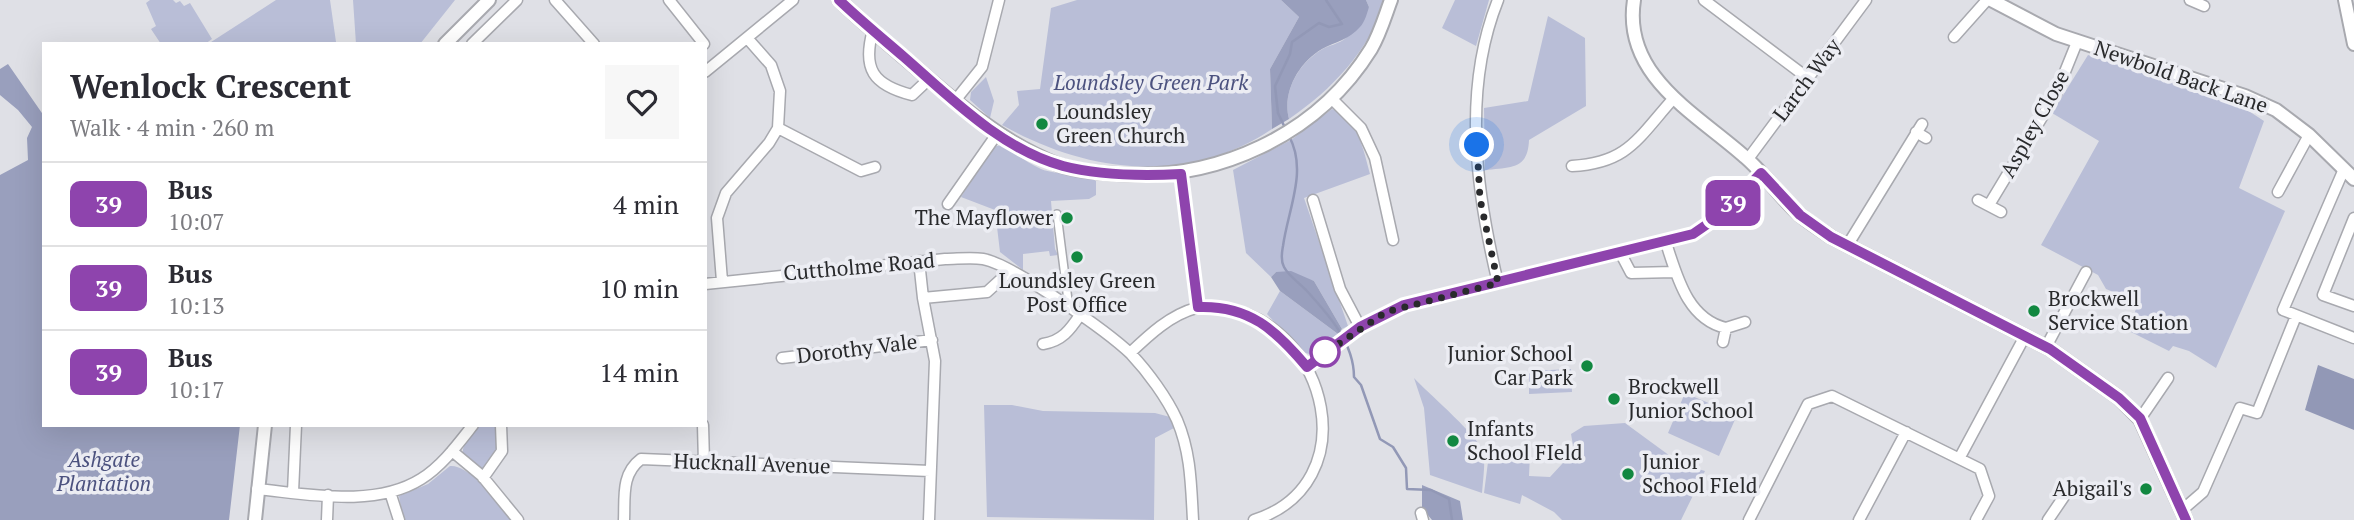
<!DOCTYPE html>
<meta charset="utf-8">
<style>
:root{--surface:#fff;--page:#f7f7f7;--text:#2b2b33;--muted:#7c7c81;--line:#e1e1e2}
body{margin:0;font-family:"PT Serif",serif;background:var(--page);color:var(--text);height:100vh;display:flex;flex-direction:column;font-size:26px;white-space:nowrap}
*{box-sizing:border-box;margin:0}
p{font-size:23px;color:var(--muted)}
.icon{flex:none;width:38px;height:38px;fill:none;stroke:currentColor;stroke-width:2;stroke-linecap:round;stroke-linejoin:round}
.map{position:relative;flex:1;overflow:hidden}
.sheet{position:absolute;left:42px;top:42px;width:665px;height:385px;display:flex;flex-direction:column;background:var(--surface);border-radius:0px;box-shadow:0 7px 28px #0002}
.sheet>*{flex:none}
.badge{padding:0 14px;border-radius:10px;font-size:24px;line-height:46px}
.you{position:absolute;width:35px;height:35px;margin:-18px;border:5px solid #fff;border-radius:50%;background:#1a73e8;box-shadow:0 0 0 10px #1a73e833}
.map>.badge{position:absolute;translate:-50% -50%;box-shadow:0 0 0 4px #fff}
.round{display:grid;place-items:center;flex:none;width:74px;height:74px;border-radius:0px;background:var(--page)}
.headline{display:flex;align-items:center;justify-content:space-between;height:119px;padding:0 28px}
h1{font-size:33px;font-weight:700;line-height:52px}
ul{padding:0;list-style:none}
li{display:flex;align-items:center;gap:21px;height:84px;padding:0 28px;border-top:2px solid var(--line)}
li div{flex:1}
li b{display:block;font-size:26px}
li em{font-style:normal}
li .badge{min-width:77px;font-weight:700;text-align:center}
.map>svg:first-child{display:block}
.green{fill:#b9bed7}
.forest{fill:#999fbd}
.water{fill:#9298b6}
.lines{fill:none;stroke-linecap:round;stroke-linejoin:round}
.stream{stroke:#9298b6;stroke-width:2.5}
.pedestrian-casing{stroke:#a8a9af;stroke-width:10}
.minor-casing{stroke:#a8a9af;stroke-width:13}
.tertiary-casing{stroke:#a8a9af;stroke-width:16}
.secondary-casing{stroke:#a8a9af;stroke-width:16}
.pedestrian{stroke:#fff;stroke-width:7}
.minor{stroke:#fff;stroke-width:10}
.tertiary{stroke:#fff;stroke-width:12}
.secondary{stroke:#fff;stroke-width:12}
.line-casing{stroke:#fff;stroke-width:16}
.line{stroke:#8e44ad;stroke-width:10}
.walk{stroke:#292a2c;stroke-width:7;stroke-dasharray:0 12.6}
.poi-dot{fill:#128841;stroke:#ecedf3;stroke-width:2.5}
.stop-dot{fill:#fff;stroke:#8e44ad;stroke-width:3.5}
.labels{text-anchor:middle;stroke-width:7;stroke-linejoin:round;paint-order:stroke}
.street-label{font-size:21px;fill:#292a2c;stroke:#ecedf3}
.park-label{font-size:21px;font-style:italic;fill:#4c527f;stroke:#ecedf3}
.poi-label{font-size:21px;fill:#292a2c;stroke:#ecedf3;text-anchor:start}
</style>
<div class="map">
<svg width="2354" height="520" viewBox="0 0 2354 520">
<rect width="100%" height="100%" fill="#dfe0e6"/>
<path class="green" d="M150,0h23l3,3 4,-2 4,5 6,-3 22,36 -7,5h-44l-10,-15 5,-3 -10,-23z
M276,0h54l6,42 -128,2z
M353,0h102l-35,44h-64z
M1077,0h204l18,17 -29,52 2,60c-85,57 -185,44 -270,-4l17,-20 -2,-14 23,-2 11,-81z
M1366,0h20c-18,51 -53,89 -97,119 -7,-26 9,-55 32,-69 8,-5 18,-6 25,-12 9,-8 16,-21 23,-31z
M1455,0h34l-13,46 -34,-18z
M1548,16l37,22 1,68 -57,34c-1,30 -19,27 -44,30l-1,-62 44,-7z
M2088,55l150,49 26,17 -25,67 46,23 -69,157 -27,-17 -16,-5 -4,5 -40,-20 9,-29 -32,-13 -8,-14 -57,-30 58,-104 -47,-28z
M986,77l8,24 -4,17 -20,-18 1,-8z
M1332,109c25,8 32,42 38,65l-66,24 44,128 -6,3 -28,-48 -38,-9 -5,5 -25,-24 -13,-83 58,-30z
M1001,145c14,7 26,18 40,24 17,7 40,2 55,12v14l-7,4 -38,2 4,48 3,6 -8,1 -1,-5 -26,3v16l-23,-18 -5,-42 -34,-13 32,-50z
M1280,291l58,43 -25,21 -11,-3 -35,-38z
M1571,369l1,23 -43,2v-23z
M1414,378c14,15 69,62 70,76 1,12 -1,26 -2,39l-52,-18 -6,-67z
M1685,393l52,22 -18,41 -51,-23z
M984,405h28l31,6 112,2 15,4 4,11 -19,10 -1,82 -167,-3z
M1625,423l56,41 24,7 -24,49h-119l-8,-8 -32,-17 -2,9 -36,-11 4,-31 14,1 1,-10 27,2 -1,21 21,1 24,-26 -3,-17 13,-8z
M478,425h20c2,17 0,34 -15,45 -31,-8 -21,-28 -5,-45z
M450,466c20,-2 52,40 65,54h-112l-4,-24 29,-12z"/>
<path class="forest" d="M1281,0h85l3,7c-2,6 -4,15 -9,20 -10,12 -25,15 -38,22 -24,14 -40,44 -33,70l-17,10 -2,-60 29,-52z
M8,64l36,52v309h196l-11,95h-229v-345l28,-15 -1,-22 5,-11 -14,-17 -18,-15v-26z
M1291,271l23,10 28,48 -4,5 -58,-43 -9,-14 5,-5z
M1422,485l38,16 3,19h-31l-10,-12z"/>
<path class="water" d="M2318,365l36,14v51l-49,-20z"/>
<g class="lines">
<path class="stream" d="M1286,130l-8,-17 -3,-27 15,-32 2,-12 27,-19 10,4 13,-3 -16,-24
M1289,136c19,35 -1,73 -6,110 -1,6 -3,14 1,21 4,8 15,16 22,23 23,25 48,53 48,87l7,8 19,54 13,8 13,21 1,21 24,1 18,9 3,21"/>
<g class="pedestrian-casing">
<path id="pedestrian" d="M1057,214l12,94"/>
</g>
<g class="minor-casing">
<path id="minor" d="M555,0l39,44
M669,0l35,44
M1498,0c-36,90 -22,191 0,283
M1704,0l105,79
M2190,0l14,6
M873,30c-11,39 0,55 39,65l17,-16
M1954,37l33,-37
M472,44l45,-44
M705,72l88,-72
M1331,98l30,30 14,30 18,82
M954,102l28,-35 17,-67
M778,128l83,43 14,-4
M1916,132l10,6
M1748,159l118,-159
M1572,166c56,-3 66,-28 101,-67
M2344,169l-61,141 71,28
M1180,174l18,133
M2278,192l31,-57
M1313,200l27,89 20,38
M1978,200l23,12
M948,204l49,-70
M1989,205l67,-111 21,-52
M2354,218l-31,77 31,11
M1666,243c11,33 21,76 60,85l19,-6
M1847,246l75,-122
M1621,254l10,19 43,-1
M919,261l4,37 12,63 -6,159
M722,281l-5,-63 9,-25 43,-50 9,-15 2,-37 -9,-26 -23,-26
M705,284l240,-25c12,0 26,-2 38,0 29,5 125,73 148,95 17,18 36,44 46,66 14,33 14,65 16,100
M923,298l64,-6 23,-21
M1723,342l3,-14
M1043,344c19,-3 27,-14 37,-29
M2046,347l40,-75
M1130,353c19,-18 40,-38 66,-45 10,-3 21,0 31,1 101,17 140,175 27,211
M782,358l150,-18
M1307,367l53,-40 44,-22 289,-71 29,-20 39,-41
M2140,419l28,-41
M703,425l1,38
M452,451l30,25 36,44
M1960,457l65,-121
M483,478l19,-27 -1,-26
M257,489c51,5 118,19 164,-10 21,-13 37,-35 52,-54
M293,492l3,-67
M390,492l9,28
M2181,511l22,-19 37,-84 17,5 39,-97
M1421,513l2,7
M327,520l1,-25
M624,520c1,-23 -3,-46 17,-61l289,12
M1749,520l59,-116 24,-8 148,73 9,27 -13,24
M1859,520l47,-88
M2048,520l17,-25"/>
</g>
<g class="tertiary-casing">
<path id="tertiary" d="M839,0c22,21 45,40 68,60 47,41 93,82 152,105 17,6 40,8 58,9 99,7 200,-38 254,-125 9,-15 14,-33 20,-49
M1634,0c-12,76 63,114 111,157 20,17 35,40 55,58 10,8 21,15 31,22l219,112 69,49 21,21 46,101
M1991,0l65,34 189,62 31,14 33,25 45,44
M2345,0l9,44"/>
</g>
<g class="secondary-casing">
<path id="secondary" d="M445,44l44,-44
M255,520l10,-95"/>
</g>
<use href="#pedestrian" class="pedestrian"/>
<use href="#minor" class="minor"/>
<use href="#tertiary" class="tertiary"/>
<use href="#secondary" class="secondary"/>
</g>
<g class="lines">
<g class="line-casing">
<path id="line" d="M839,0c21,20 43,38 65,57 47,41 97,92 159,109 38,10 79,10 118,8l17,133c51,-2 78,23 109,60l53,-40 44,-22 289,-71 29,-20 39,-41 39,42 31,22 219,112 69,49 21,20 46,102"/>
</g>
<use href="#line" class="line"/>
<path class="walk" d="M1325,352l-3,3 64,-43 112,-29 -18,-84 -3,-54"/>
</g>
<g class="poi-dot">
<circle cx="1042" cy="124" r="7"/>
<circle cx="1067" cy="218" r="7"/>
<circle cx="1077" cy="257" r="7"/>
<circle cx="2034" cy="311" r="7"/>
<circle cx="1587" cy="366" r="7"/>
<circle cx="1614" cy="399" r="7"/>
<circle cx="1453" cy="441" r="7"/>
<circle cx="1628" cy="474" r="7"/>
<circle cx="2146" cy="489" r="7"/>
</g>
<circle class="stop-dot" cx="1325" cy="352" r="14"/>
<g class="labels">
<g class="street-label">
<text transform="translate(2181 77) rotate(19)" y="7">Newbold Back Lane</text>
<text transform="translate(1807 80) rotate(-53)" y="7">Larch Way</text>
<text transform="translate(2035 124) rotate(-61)" y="7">Aspley Close</text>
<text transform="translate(859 267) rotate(-5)" y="7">Cuttholme Road</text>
<text transform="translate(857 349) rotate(-7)" y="7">Dorothy Vale</text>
<text transform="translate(752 464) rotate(2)" y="7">Hucknall Avenue</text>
</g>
<g class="park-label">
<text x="1151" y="90">Loundsley Green Park</text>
<text x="104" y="467">Ashgate<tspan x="104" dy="24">Plantation</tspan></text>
</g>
<g class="poi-label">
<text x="1056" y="119">Loundsley<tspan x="1056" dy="24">Green Church</tspan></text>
<text x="1053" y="225" text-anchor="end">The Mayflower</text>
<text x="1077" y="288" text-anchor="middle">Loundsley Green<tspan x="1077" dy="24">Post Office</tspan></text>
<text x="2048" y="306">Brockwell<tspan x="2048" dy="24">Service Station</tspan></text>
<text x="1573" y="361" text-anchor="end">Junior School<tspan x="1573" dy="24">Car Park</tspan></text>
<text x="1628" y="394">Brockwell<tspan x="1628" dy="24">Junior School</tspan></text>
<text x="1467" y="436">Infants<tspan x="1467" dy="24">School FIeld</tspan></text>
<text x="1642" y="469">Junior<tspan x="1642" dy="24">School FIeld</tspan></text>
<text x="2132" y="496" text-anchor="end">Abigail's</text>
</g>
</g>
</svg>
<div class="you" style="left:1477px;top:145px"></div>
<b class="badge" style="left:1733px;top:203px;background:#8e44ad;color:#fff">39</b>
<section class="sheet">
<div class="headline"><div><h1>Wenlock Crescent</h1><p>Walk · 4 min · 260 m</p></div><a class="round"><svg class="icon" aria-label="heart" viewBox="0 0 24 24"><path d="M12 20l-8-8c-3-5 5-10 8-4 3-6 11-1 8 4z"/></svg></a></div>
<ul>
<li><span class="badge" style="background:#8e44ad;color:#fff">39</span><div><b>Bus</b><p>10:07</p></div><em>4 min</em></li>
<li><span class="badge" style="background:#8e44ad;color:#fff">39</span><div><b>Bus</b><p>10:13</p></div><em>10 min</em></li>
<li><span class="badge" style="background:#8e44ad;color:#fff">39</span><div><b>Bus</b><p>10:17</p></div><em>14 min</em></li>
</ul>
</section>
</div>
